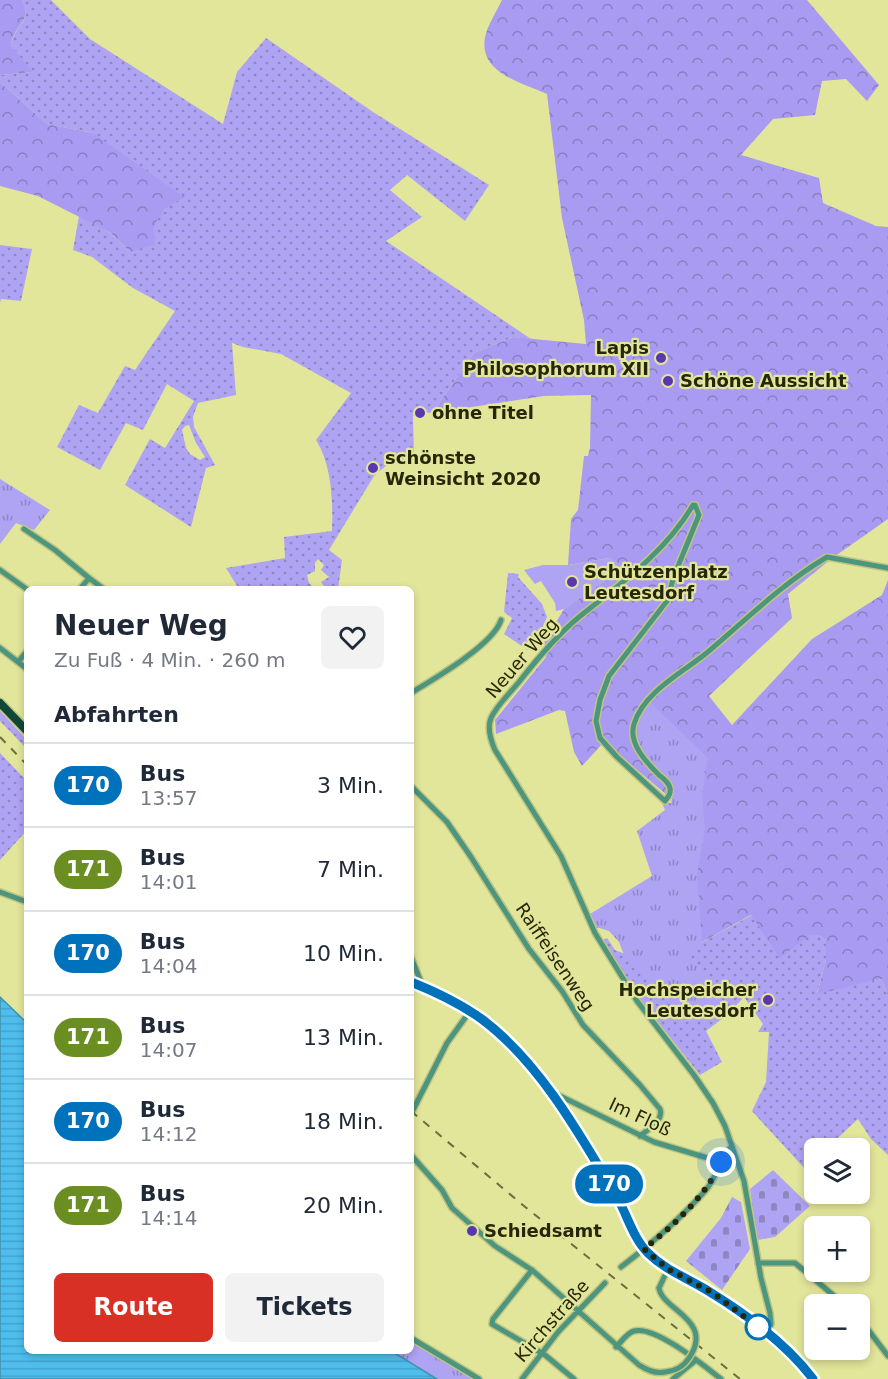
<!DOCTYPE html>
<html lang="de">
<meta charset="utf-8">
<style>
:root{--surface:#fff;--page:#f2f2f3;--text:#1f2937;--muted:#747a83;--line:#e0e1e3;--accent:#d93025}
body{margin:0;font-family:"DejaVu Sans",sans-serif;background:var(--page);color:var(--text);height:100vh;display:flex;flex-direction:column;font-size:22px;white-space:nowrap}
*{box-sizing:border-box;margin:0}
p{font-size:20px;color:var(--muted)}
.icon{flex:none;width:33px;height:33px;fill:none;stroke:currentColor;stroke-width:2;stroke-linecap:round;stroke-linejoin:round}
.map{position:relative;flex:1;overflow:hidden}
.panel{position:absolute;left:24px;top:586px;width:390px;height:768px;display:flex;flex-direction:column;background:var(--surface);border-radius:9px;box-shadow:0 3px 9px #0003}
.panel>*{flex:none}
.badge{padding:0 12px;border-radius:20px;font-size:21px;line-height:39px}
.fabs{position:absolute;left:804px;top:1138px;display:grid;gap:12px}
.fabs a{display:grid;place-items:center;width:66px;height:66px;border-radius:9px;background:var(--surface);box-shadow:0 3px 9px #0003;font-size:30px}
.you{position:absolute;width:30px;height:30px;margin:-15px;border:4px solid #fff;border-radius:50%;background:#1a73e8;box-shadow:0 0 0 9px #1a73e833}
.map>.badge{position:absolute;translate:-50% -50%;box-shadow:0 0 0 3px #fff}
h2{padding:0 30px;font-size:22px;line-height:54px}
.round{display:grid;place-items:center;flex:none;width:63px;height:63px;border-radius:9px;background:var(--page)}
.overview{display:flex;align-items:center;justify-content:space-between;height:102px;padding:0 30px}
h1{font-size:28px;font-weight:700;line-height:45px}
.primary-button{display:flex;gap:12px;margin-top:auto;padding:12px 30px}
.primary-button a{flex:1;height:69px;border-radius:9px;background:var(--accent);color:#fff;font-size:24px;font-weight:700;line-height:69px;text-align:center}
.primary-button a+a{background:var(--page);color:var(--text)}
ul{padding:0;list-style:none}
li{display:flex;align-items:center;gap:18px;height:84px;padding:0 30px;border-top:2px solid var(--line)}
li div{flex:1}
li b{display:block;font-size:22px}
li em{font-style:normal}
li .badge{min-width:66px;font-weight:700;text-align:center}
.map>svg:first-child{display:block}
.grass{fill:url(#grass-dots);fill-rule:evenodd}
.forest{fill:url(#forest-crowns)}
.cemetery{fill:url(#cemetery-stones)}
.park{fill:url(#park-tufts)}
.pitch{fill:#afa3f3}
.water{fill:url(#water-rules);stroke:#4291aa;stroke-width:1.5}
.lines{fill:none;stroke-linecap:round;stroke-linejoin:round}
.minor-casing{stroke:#c0c481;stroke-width:8}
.primary-casing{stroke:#c0c481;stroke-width:11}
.minor{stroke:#4c957e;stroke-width:5}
.primary{stroke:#104738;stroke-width:8}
.rail{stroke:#6b6d3e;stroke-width:2;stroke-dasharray:8 8;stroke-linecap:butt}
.minor-bridge-casing{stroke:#c0c481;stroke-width:8;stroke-linecap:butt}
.minor-bridge{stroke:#4c957e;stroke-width:5}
.line-casing{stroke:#fff;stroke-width:14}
.line{stroke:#0072bc;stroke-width:9}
.walk{stroke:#262708;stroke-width:6;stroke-dasharray:0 10.8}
.poi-dot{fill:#5a37af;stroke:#e2e69b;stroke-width:2}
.stop-dot{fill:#fff;stroke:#0072bc;stroke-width:3}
.labels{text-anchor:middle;stroke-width:4.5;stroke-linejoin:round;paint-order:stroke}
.poi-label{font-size:18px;font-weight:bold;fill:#262708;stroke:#e2e69b;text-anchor:start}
.street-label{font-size:18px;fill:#262708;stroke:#e2e69b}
</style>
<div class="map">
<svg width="888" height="1379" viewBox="0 0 888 1379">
<defs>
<pattern id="grass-dots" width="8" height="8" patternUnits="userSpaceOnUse" patternTransform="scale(1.5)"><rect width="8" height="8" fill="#afa3f3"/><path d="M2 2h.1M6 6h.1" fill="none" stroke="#8e85c3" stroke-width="1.8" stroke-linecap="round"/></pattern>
<pattern id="forest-crowns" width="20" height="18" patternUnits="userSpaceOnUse" patternTransform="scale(1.5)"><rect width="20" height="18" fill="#a99bf1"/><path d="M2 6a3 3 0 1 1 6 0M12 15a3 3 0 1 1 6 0" fill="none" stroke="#897ec1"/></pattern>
<pattern id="cemetery-stones" width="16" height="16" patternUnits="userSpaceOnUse" patternTransform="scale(1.5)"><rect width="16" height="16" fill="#afa3f3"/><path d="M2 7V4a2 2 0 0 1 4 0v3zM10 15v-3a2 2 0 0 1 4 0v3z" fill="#8e85c3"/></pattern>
<pattern id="park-tufts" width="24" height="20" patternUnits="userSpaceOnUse" patternTransform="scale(1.5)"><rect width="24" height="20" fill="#afa3f3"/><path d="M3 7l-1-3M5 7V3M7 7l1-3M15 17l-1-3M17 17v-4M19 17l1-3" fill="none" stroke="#8e85c3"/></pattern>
<pattern id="water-rules" width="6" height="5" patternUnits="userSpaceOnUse" patternTransform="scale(1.5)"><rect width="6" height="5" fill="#4ebeef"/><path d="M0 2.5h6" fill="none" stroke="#44a3cb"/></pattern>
</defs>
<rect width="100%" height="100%" fill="#e2e69b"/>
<path class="grass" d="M22,0h29l39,39 133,85 14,-52 29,-34 107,74 116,73 -24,36 -58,-46 -17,15 32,27 -36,24 145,98 -18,-2 -39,16 -42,60 -12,-1 -7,4 1,44 -26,4 -14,12 -45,74 13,10 -4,29h-12l-5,-7 8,-5 -8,-7 3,-5 -6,-6 -3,4v8l-8,4 2,8 6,6h-76l-13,-21 59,-10 -1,-21 48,-6c1,-29 0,-66 -16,-91l35,-47 -70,-39 -38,-7 -11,-4 4,52 -38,8 -5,14 1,10 21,38 -9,3 -15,59 -66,-42 25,-46 15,9 29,-47 -27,-17 -24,46 -17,-7 -26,47 -43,-23 22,-42 19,8 27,-47 10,4 40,-59 -42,-23 -41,-31 -19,-7 6,-34 32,17 19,19 36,-44 -73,-75 -46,-9 -47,-42v-7l31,-3 -20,-27c4,-22 23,-23 11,-45zM189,425l7,18 9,14 -5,3 -10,-6 -4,-6 -4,-18 3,-4z
M0,245l32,4 -11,52 -20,-2 -1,4z
M508,573l11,1 -1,3 24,27 5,13 -13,29 -6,4 -24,-16 8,-16 -8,-6z
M0,711l27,29v9l-27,-28z
M0,753l27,28v49l-27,30z
M752,915l58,20h9l7,5v20l-9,33 65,-14 6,17v159l-17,-16 -13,-20 -32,30h-12v11l-9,9 -53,-58 14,-29 3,-50h-11l5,-8 -19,-27 -18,19 -20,15 16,31 -22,13 -66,-83 -31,-52 4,-2 8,12 10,4 59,-2z"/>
<path class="forest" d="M0,0h22c12,22 -8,23 -11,45l21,27 -32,3z
M502,0h305l72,85 -12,16 -21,-22 -24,2 -7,34 -42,4 -32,36 78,23 4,25 53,23 12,1v292l-57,40 -43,35 4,24 -83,78 23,29 80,-86 70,-44 6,-15v416l-6,-17 -65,15 9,-34v-20l-7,-5h-9l-30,23 -29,-43 -67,37 21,62 -2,7 -45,-32 -45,-61h-16l-8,-13 66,-36 19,-78 -70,-59 -22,24 -8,-14 -9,-41 -6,-1 -63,24 -1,-14 51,-63 -2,-15 20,-33 60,-42 -15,-9 -41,7 3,-46 7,-9 6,-54h4l2,-8 1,-53 -47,1 -112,17 42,-60 39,-16 73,7 -2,-24 -22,-102 -15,-124c-29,-13 -74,-23 -60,-64 4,-10 10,-20 15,-30z
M0,82l47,42 46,9 91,64 -18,11 -13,18 2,18 -25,8 -19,-19 -73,-37 -38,-10z"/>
<path class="cemetery" d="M773,1170l37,36 -35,31 -18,3 -7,-51z
M732,1197l9,5 9,47 -28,41 -36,-29 35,-43z"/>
<path class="park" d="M0,479l50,31 -16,20 -18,-7 -16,21z
M648,700l60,58 -6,37 3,35 -8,44 5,67 -14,13 38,50 -14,14 -11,3 -51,-37 -24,-24 -7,-18 -10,-11 -13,-4 -6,-13 62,-38 -15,-45 28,-21 -3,-7h9l2,-8 -36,-51 1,-30z
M411,1338l64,41h-38l-44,-27h18z"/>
<path class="pitch" d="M609,558l15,9 -60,42 -8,2 -1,-8 -14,-22 -6,3 -11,-14 19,-5h25z"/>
<path class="water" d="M0,997l27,26v329h366l44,27h-437z"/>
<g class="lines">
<g class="minor-casing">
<path id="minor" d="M24,529l31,21 34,28 -10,12
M0,570l28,20
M89,578l16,12
M0,648l18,14
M27,651l-9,11 9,7
M411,693c23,-14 83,-49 90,-73
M411,786l36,36 24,35 58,92 33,42 21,34 57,60 20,24c4,12 -12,20 -20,27
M0,892l27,10
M411,957l12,30
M552,1092l102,50 67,20
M411,1114l36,-71 23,-32
M411,1155l31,35 10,18 43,38 37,24 107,95
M758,1263h37l50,42
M621,1267c30,-23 59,-48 84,-76 12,-13 14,-32 26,-44
M532,1270l-39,49 -1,5 53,31 29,24
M659,1288l9,-19
M860,1319l28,37
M767,1333l4,-9 -1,-11 -9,-35 -17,-97 -19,-55 -12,-23 -19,-28 -57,-74 -42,-68 -34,-77 -66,-106c-4,-9 -8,-22 -4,-32 6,-13 19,-25 28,-36 18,-23 37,-46 60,-65 41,-33 86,-64 114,-112h2l4,10 -25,61 -7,25 -58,75 -9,24 -4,21 4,17 17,19 48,44c3,-4 6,-7 5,-13 -1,-5 -7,-10 -11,-13 -13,-13 -31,-32 -25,-51 10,-33 50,-52 75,-73 39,-33 74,-68 118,-94l61,11
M411,1338l68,41
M616,1347c6,-6 11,-14 18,-16 21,-6 70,35 87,48
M522,1379l36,-47 47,-49
M673,1379l23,-19"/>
</g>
<g class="primary-casing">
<path id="primary" d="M0,703l27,28
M411,982c25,10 50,22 72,38 54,41 93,108 127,166 12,20 21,51 38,67 19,19 43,26 65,41 37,24 73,50 100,85"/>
</g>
<use href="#minor" class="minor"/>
<use href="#primary" class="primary"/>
<path class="rail" d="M0,737l27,28
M411,1111l113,95 216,173"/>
<g class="minor-bridge-casing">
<path id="minor-bridge" d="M639,1365c8,5 16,9 26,7 10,-1 19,-6 24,-14 26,-38 -27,-48 -30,-70"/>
</g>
<use href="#minor-bridge" class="minor-bridge"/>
</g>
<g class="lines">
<g class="line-casing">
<path id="line" d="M411,982c25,10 50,22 72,38 53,40 92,106 125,162 5,9 11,18 15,27 7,15 13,32 25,44 19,19 43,26 65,41 37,23 74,50 100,85"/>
</g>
<use href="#line" class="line"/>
<path class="walk" d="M721,1162c-14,33 -49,65 -77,87l24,20 45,24 45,34"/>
</g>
<g class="poi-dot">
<circle cx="661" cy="358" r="6"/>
<circle cx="668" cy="381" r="6"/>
<circle cx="420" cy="413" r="6"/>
<circle cx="373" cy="468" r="6"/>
<circle cx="572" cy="582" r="6"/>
<circle cx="768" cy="1000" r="6"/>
<circle cx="472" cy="1231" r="6"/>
</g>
<circle class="stop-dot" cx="758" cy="1327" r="12"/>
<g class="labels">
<g class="poi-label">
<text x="649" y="354" text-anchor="end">Lapis<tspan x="649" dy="21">Philosophorum XII</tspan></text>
<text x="680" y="387">Schöne Aussicht</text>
<text x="432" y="419">ohne Titel</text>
<text x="385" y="464">schönste<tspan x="385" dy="21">Weinsicht 2020</tspan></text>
<text x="584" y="578">Schützenplatz<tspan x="584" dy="21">Leutesdorf</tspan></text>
<text x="756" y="996" text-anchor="end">Hochspeicher<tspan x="756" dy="21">Leutesdorf</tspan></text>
<text x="484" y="1237">Schiedsamt</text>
</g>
<g class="street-label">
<text transform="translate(522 658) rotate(-49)" y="6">Neuer Weg</text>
<text transform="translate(555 957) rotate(56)" y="6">Raiffeisenweg</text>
<text transform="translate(640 1117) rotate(25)" y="6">Im Floß</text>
<text transform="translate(552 1321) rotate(-49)" y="6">Kirchstraße</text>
</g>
</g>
</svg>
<div class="fabs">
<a><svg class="icon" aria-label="layers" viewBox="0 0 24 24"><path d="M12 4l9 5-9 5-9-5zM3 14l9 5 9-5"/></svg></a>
<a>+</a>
<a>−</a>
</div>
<div class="you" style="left:721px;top:1162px"></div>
<b class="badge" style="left:609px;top:1184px;background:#0072bc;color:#fff">170</b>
<section class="panel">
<div class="overview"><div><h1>Neuer Weg</h1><p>Zu Fuß · 4 Min. · 260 m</p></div><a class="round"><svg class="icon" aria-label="heart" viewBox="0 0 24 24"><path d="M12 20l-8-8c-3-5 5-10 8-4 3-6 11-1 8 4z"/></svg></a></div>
<h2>Abfahrten</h2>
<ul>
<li><span class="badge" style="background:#0072bc;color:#fff">170</span><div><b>Bus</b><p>13:57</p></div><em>3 Min.</em></li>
<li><span class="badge" style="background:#6b8e23;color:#fff">171</span><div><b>Bus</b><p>14:01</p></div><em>7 Min.</em></li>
<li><span class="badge" style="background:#0072bc;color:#fff">170</span><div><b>Bus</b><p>14:04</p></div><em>10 Min.</em></li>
<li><span class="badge" style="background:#6b8e23;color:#fff">171</span><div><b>Bus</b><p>14:07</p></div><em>13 Min.</em></li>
<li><span class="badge" style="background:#0072bc;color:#fff">170</span><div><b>Bus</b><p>14:12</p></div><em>18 Min.</em></li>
<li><span class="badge" style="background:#6b8e23;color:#fff">171</span><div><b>Bus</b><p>14:14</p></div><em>20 Min.</em></li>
</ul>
<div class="primary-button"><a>Route</a><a>Tickets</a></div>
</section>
</div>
